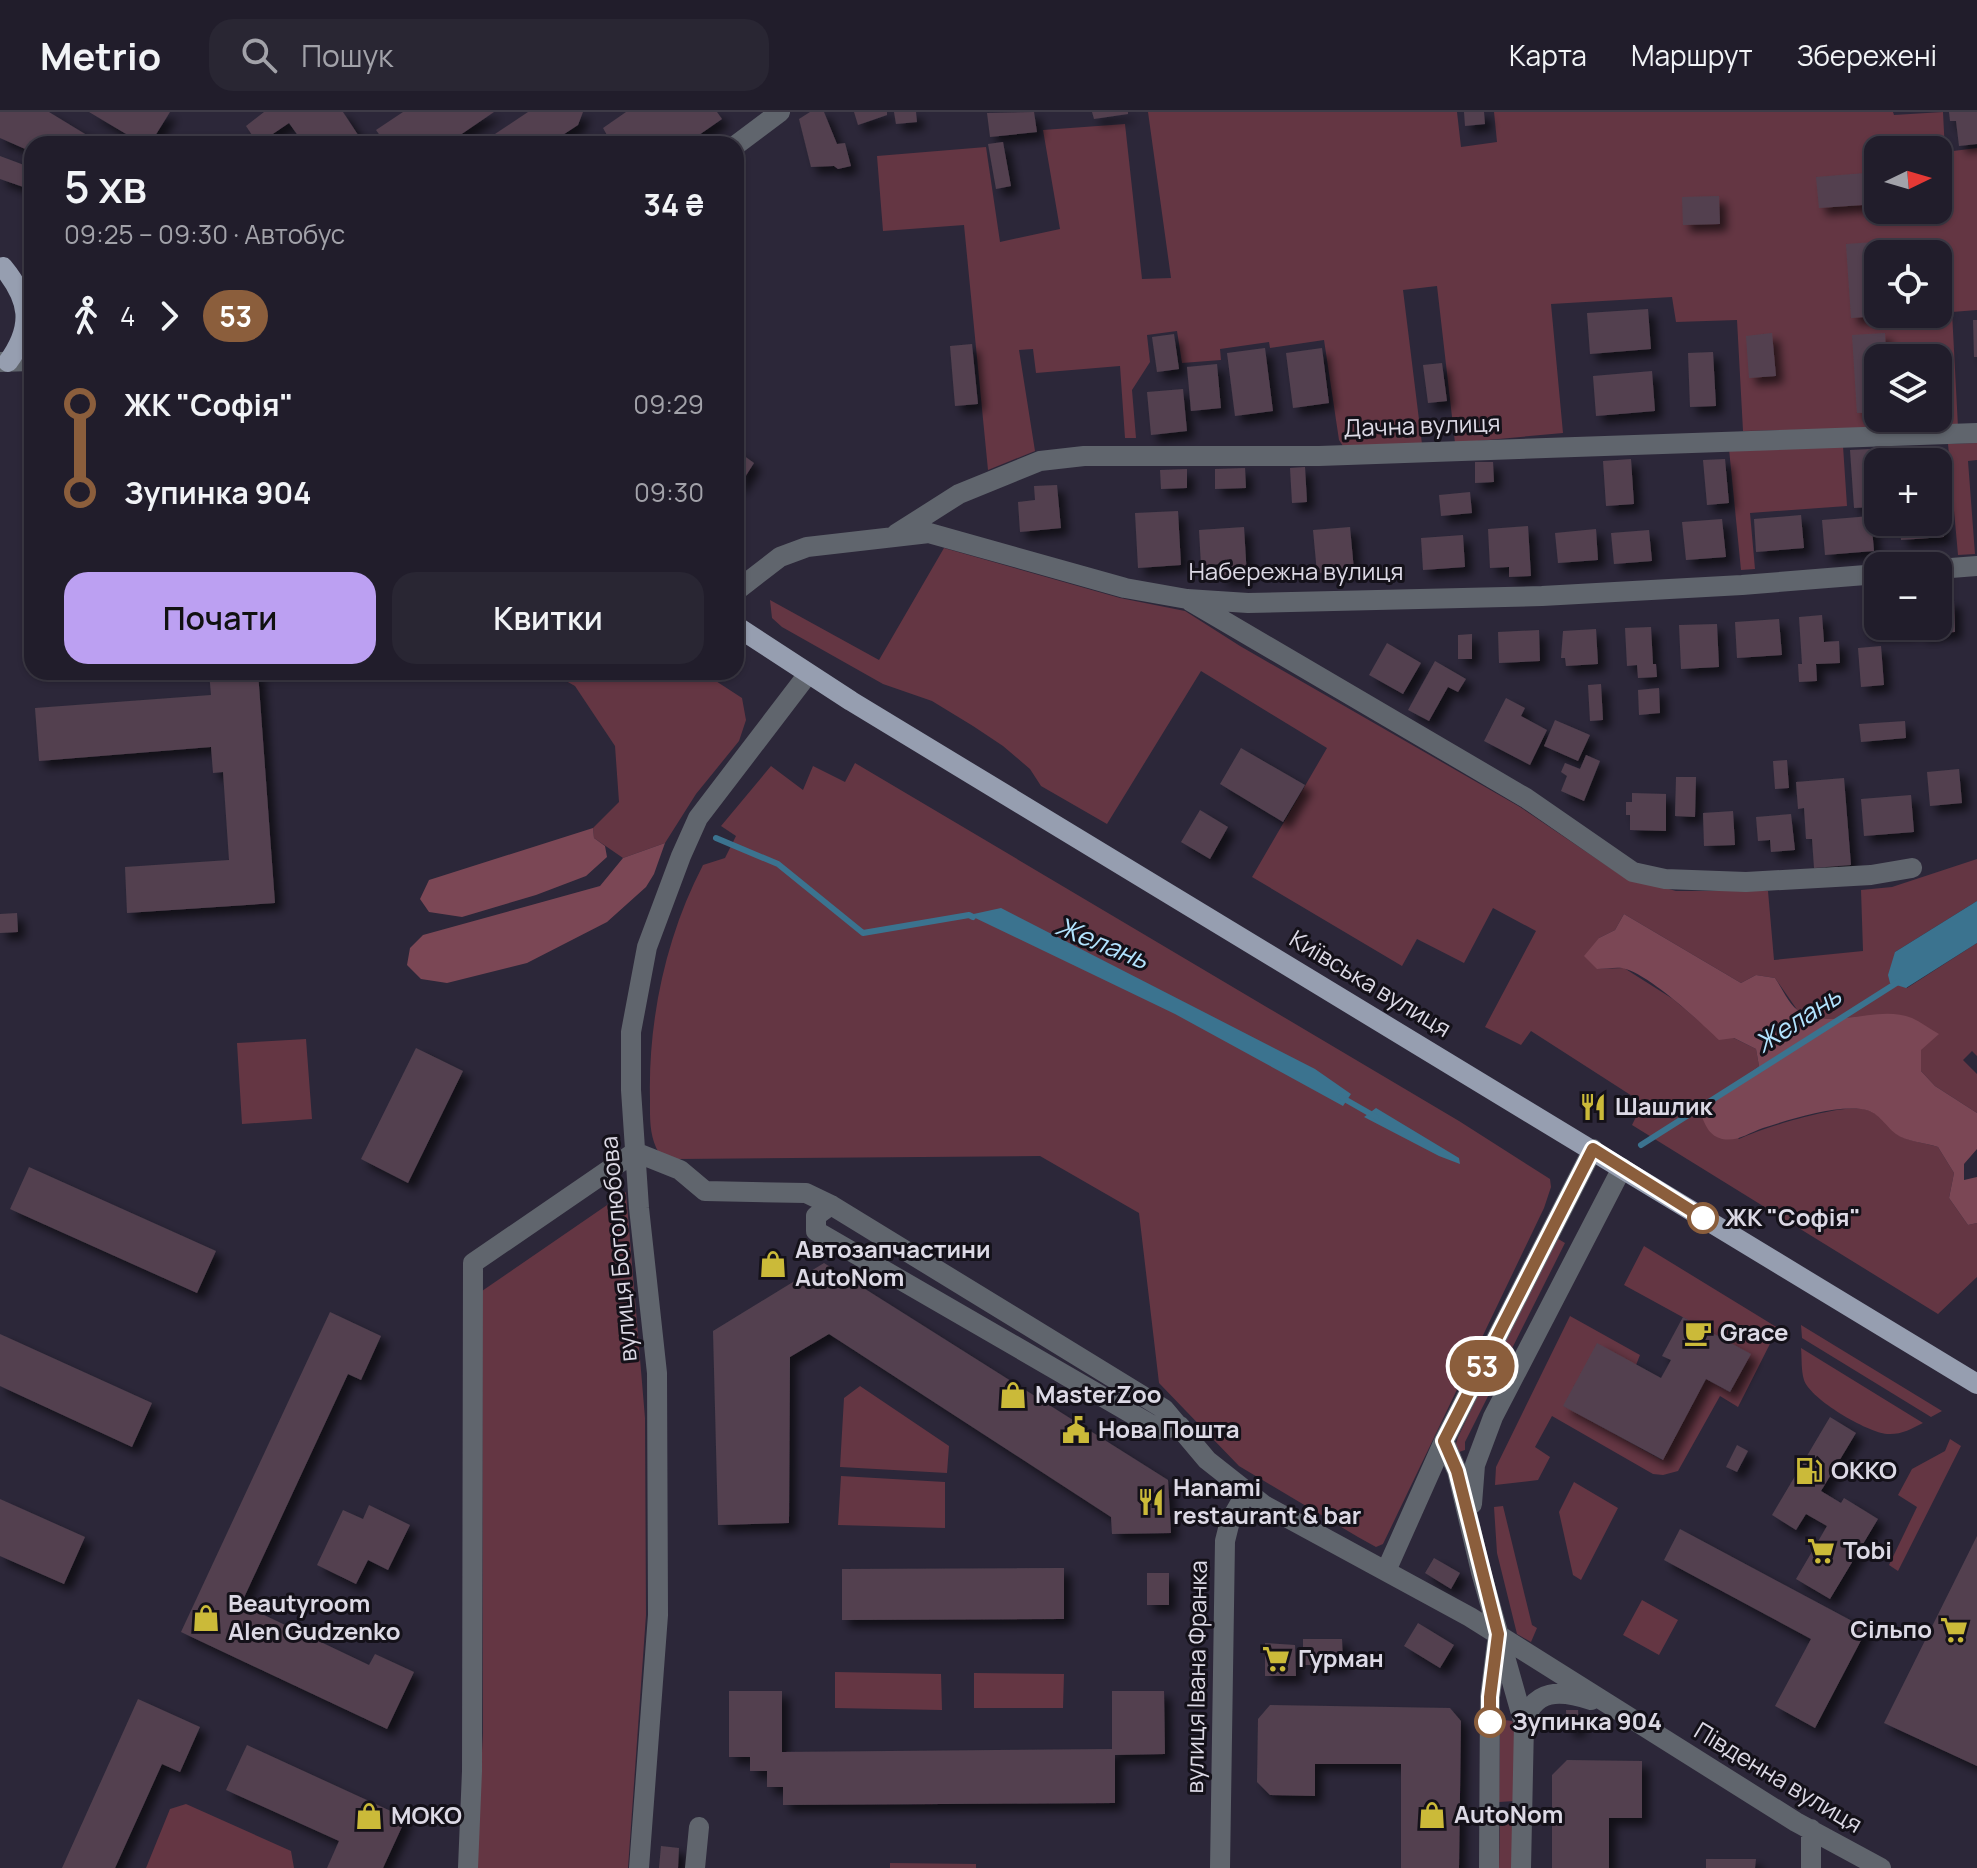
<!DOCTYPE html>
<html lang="uk">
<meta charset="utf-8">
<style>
:root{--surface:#211d2b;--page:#292633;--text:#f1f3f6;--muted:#a2a2a9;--line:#3e3b47;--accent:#bca0f2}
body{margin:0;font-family:Manrope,sans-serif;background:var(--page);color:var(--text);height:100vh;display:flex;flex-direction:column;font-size:30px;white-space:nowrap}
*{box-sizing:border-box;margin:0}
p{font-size:26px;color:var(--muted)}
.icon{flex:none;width:44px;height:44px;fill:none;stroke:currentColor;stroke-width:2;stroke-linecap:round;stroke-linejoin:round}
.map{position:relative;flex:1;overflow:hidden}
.details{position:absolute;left:24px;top:24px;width:720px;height:544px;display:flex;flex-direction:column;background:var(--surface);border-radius:24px;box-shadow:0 2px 6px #0004,0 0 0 2px var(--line)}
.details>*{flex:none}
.badge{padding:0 16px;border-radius:26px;font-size:28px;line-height:52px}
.needle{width:52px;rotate:85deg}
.tools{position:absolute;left:1864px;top:24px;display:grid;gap:16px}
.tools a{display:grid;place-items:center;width:88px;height:88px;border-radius:16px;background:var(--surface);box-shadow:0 2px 6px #0004,0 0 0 2px var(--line);font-size:40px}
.map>.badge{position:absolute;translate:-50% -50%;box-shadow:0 0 0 4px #fff}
.legs{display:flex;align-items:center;gap:12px;height:88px;padding:0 40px;font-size:26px}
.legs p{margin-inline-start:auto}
.head{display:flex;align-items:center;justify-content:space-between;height:136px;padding:0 40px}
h1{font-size:44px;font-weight:600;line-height:60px}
.button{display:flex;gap:16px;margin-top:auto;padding:16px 40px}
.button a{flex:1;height:92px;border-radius:24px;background:var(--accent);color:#111;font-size:32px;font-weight:600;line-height:92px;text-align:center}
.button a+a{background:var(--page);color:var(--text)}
ul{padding:0 40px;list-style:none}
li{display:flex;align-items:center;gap:28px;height:88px;font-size:30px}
li i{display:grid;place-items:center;width:12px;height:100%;margin:0 10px;background:currentColor}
li i::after{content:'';width:20px;height:20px;margin:-10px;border:6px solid;border-radius:50%;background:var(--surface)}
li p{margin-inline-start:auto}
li:first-child i{background:linear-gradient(#0000 50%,currentColor 0)}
li:last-child i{background:linear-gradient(currentColor 50%,#0000 0)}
header{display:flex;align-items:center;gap:48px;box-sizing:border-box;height:112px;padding:0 40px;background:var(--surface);border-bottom:2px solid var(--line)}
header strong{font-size:38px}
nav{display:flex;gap:44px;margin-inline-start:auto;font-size:28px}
.search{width:560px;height:72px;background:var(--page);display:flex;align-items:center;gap:20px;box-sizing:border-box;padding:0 28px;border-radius:24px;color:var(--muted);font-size:30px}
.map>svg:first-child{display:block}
.green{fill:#643643;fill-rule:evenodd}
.forest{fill:#7b4755}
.water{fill:#3b738f}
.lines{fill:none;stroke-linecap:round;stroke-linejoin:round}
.stream{stroke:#3b738f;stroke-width:6}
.building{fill:#52414f;filter:url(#shadow)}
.minor{stroke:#60656d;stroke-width:20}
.major{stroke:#969eb0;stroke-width:20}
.line-1-casing{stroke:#fff;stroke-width:18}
.line-1{stroke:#8b5e3c;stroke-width:12}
.stop-1-dot{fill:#fff;stroke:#8b5e3c;stroke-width:4}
.labels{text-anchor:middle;stroke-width:6;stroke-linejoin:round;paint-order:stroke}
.street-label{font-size:24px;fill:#dcd9e5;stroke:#141119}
.poi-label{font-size:24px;font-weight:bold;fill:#dcd9e5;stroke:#141119;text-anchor:start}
.stop-label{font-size:24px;font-weight:bold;fill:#dcd9e5;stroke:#141119;text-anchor:start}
.water-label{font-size:26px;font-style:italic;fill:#b3e4ff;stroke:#141119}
</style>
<header>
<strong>Metrio</strong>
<div class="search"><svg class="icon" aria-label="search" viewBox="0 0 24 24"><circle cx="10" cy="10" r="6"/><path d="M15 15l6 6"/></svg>Пошук</div>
<nav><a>Карта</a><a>Маршрут</a><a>Збережені</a></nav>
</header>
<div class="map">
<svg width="1977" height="1756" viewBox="0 0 1977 1756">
<defs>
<filter id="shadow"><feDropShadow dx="7" dy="7" stdDeviation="4" flood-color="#0009"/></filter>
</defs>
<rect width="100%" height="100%" fill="#2c2739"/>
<path class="green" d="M1148,0h309l4,35 36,-5 -3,-30h399l1,3 49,-3 2,40 32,-4v162l-25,2 6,115 -215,4 -6,-111 -61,2 -4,-25 -121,7 12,129 -108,10 -18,-157 -34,4 19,154 -79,2 -4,-6 -15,-100 -54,8 -1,-6 -49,7 1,11 -39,3 -5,-32 -30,4 3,27 -18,28 4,48h-11l-5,-72 -84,7 -3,-24 -14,1 16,101 -47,19 -24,-245 -81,6 -6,-75 109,-9 14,95 60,-13 -17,-99 82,-6 17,155 29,-1zM1878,38h60v60h-60zM1878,142h60v60h-60zM1878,246h60v60h-60z
M1977,331v17l-9,1 7,93 -17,1 -10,-111z
M1843,334l4,60 -97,7 5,56 -14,1 -12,-121z
M944,436l176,50 65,13 55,35 280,161 102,69 54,15h92l6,69 89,-9 -2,-61 31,-3 85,-28v42l-82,51 12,36 70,-45v113l-5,-5 -9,9 14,14v39l-42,-27 -14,-15v-21l-76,-31h-24l-23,-8 -23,-33 -19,-3 -15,8 -117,-69 -9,16 -16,8 -2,31 27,-1 49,31 26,22 57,28 3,17 -50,39 30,34c24,-11 104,-37 128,-29 14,4 19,15 29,23 9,8 30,10 42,14l16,26 -5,25 19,27 9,-2v54l-39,37 -306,-189 11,-22 -112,-72 -10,14 -36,-18 51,-96 -43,-23 -29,55 -47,-24 -15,27 -150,-89 75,-129 -126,-77 -94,153 -66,-38 -11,-17 -27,-23 -30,-20 -41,-25 -49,-17 -101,-57 -10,-9 -2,-18 109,60z
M550,560h152l40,26 4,22 -7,21 -43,53 -31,49 -42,15 -29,-20 -1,-10 26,-26 -4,-56 -40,-60z
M855,651l604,358 91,58 1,8 -7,21 -161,336 -7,3 -18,-10 -119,-71 -80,-83 -20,-170 -99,-57 -363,3 -18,-6c-10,-17 -9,-35 -9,-54 -2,-79 16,-163 53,-234l22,-7 11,-22 -15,-10 50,-60 32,24 10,-24 32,16z
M306,927l6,80 -70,5 -5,-81z
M626,1080l19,226 1,197 -18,253h-152l7,-135 -1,-442z
M1555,1125l10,6 -100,199v8l-6,2 -4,-5 3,-10z
M1644,1134l134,82 -40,79 -18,-11 -42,75 -15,4 -10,-1 -101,-58 -17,31 15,10 -12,23 -43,5 1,-18 74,-151 70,39 -4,10 -72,41 98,54 44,-81 24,13 20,-38 -126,-69z
M1801,1213l141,86 -11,6 -129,-79z
M1801,1236l122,75c-12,6 -22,12 -36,11 -20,-2 -76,-34 -83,-54 -3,-10 -2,-21 -3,-32z
M860,1274l89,60 -2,27 -107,-6 4,-69z
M1950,1327l11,7 -63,125 -9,-6 28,-58 -19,-12 14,-26 33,-18z
M841,1364l104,6v46l-107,-3z
M1574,1370l44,26 -37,72 -8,-5 -14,-63z
M1503,1394l29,119 5,3 -6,14 -14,-8 -20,-81 -3,-46z
M1642,1488l36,20 -19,35 -36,-20z
M835,1560l106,2 1,36 -107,-2z
M974,1561l90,1 -1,34h-89z
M1505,1608l7,1 4,7 -1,73 -16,1 1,-73z
M186,1692l105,47 3,17h-148l24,-59z
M1500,1702h15l-1,54h-15z
M890,1751l86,1v4h-86z"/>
<path class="forest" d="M593,716l1,10 11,8 2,11 -21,19 -50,19 -74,22 -33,-5 -9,-13 9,-19z
M665,731l-11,31 -8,13 -39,35 -80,41 -80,20 -26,-4 -14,-14 3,-17 13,-13 177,-49 23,-28z
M1624,802l117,69 15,-8 19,3c7,10 15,29 26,34 35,19 75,-8 111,6 9,4 18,11 27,16l-18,16v21l14,15 42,27v36l-13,15v16l13,-3v46l-9,2 -19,-27 5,-25 -16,-26c-12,-4 -33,-6 -42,-13 -12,-9 -17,-23 -35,-25 -30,-3 -69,10 -98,19 -15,5 -25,14 -41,11 -12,-3 -16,-12 -20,-22l6,-12 51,-39 -3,-17 -22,-11 -15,2c-20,-19 -71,-67 -97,-72 -7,-1 -17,1 -25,1l-13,-13 15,-18 16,-8z"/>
<path class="water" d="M1977,789v42l-71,45 -16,-5 -2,-8 7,-23z
M1001,796l314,161 36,25 -8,12 -168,-92 -206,-99z
M1376,996l83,50 1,6 -21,-8 -75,-39z"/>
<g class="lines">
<path class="stream" d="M716,726l62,26 85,69 106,-18 4,2
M1341,985l35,20
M1641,1033l257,-163"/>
</g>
<path class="building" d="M0,0h49l41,25 -4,7h-54v8l-32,-14z
M89,0h81l-20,32h-7z
M264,0h79l21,32h-60l-15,-21 -31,21 -12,-18z
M403,0h91l-47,32h-61l-10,-14z
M528,0h55l-5,13 -29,19h-69z
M626,0h91l5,7 -36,25h-74l-9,-16z
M810,0h14l13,32 8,-1 6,23 -13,3 -4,-3 -23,1 -12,-48z
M854,0h33v3l-29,10z
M894,0h22l1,10 -21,2z
M1034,0l3,20 -47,5 -3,-24z
M1092,0h36v2l-34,5z
M1464,0h20l1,12 -20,2z
M1949,0h28v32l-18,2 -3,-25h-6z
M1003,30l8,44 -15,3 -8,-45z
M0,44l32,12v22l-32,-11z
M1878,60v32l-59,4 -3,-31z
M1719,84l1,28 -37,1 -1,-28z
M1875,130l3,74 -27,2 -5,-74z
M1648,197l3,40 -61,5 -3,-41z
M1973,208h4v37h-3z
M1772,221l4,43 -27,2 -3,-42z
M1885,221l1,25h-8v54l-21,1 -5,-78z
M1174,222l5,35 -22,3 -5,-35z
M972,232l6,60 -23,2 -5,-60z
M1265,236l8,63 -38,5 -8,-63z
M1322,236l7,55 -36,5 -7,-55z
M1713,240l3,54 -26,1 -2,-54z
M1442,251l5,38 -19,2 -5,-38z
M1217,252l4,44 -30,3 -4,-44z
M1652,259l3,40 -59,5 -3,-40z
M1183,277l4,42 -36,4 -4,-43z
M1870,337l4,58 -20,1 -4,-58z
M736,338l18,13 -16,25 -2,-2z
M1631,347l3,45 -28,2 -3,-45z
M1725,347l4,44 -22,2 -4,-45z
M1475,350h18l1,20 -19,1z
M1305,355l2,35 -15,1 -2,-35z
M1245,356l1,20 -31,1v-20z
M1187,357v19l-26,1 -1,-19z
M1057,373l4,43 -41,4 -2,-30 17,-2 -1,-14z
M1470,380l2,21 -31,3 -2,-21z
M1938,385h3l3,40 -43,3 -1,-18h38z
M1178,399l3,54 -43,3 -3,-55z
M1801,403l3,33 -48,4 -2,-33z
M1871,404l3,35 -49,4 -3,-35z
M1722,407l4,38 -40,3 -4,-38z
M1528,414l3,50 -22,1v-10l-19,1 -2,-39z
M1244,415l3,50 -26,2 -1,-15 -19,2 -2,-36z
M1350,415l4,43 -37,3 -4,-43z
M1596,417l2,31 -40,3 -3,-30z
M1649,418l3,31 -38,3 -3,-31z
M1463,423l2,32 -42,3 -2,-32z
M24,445h8v51h-5z
M1954,488l1,32 -35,2v-8h18v-25z
M1863,491h15v23h32v5l-45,2z
M1822,503l2,27 15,-1 1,22 -24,1 1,17 -18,1 -1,-18h4l-3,-47z
M1779,507l3,36 -45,3 -2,-36z
M1717,512l2,43 -38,2 -2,-44z
M1651,515l2,37h3l1,13 -19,1 -1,-13 -10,1 -2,-38z
M1596,517l2,35 -32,2 -1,-8h-4l2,-27z
M1539,518l1,31 -41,2 -1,-31z
M1472,522v25h-14v-24z
M1387,531l34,20 -18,31 -34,-19z
M1881,534l3,39 -23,2 -3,-39z
M1435,549l31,18 -8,13 -10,-5 -19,34 -21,-11z
M209,560h49l17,231 -148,10 -2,-46 104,-7 -6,-88 -10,1 -2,-26 -172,14 -4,-53 176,-13z
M1601,572l2,36 -13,1 -2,-36z
M1659,576l1,25 -21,2 -1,-25z
M1506,586l19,10 -4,8 26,14 -17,35 -46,-24z
M1555,608l35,15 -12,26 -34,-15z
M1905,609l1,17 -45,4 -2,-18z
M1241,636l64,37 -22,37 -63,-38z
M1586,643l14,6 -16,40 -23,-10 6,-15 -6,-4 4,-9 15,6z
M1787,648l2,28 -14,1 -2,-28z
M1959,657l3,34 -32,3 -3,-34z
M1676,665h20l-1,40 -20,-1z
M1844,666l7,87 -37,3 -2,-29h-6l-2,-31 -6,1 -2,-27z
M1632,681l34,1v37l-36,-1v-15h-4v-13h6z
M1911,683l3,37 -50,4 -3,-37z
M1200,698l28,17 -18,32 -29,-17z
M1733,699l2,34 -31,1 -1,-33z
M1791,702l4,36 -24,2 -1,-12 -12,1 -2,-24z
M17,801l1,19 -18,1v-19z
M416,936l47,23 -55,112 -47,-24z
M29,1055l187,84 -19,42 -187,-84z
M824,1151l344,217 3,53 -59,1 -1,-17 -282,-183 -39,23 -1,166 -71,2 -5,-194z
M330,1200l51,24 -20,44 -13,-6 -107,230 128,61 6,-11 39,18 -27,57 -206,-97z
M1683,1205l68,37 -21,38 -24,-13 -43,81 -100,-54 34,-63 64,35 10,-18 -9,-4z
M0,1222l152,69 -20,44 -132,-61z
M1830,1305l26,16 -35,58 20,12 3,-5 34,21 -48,80 -34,-20 31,-53 -21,-12 -10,16 -24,-15z
M1737,1333l11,6 -11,21 -11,-5z
M0,1387l85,38 -21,47 -64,-28z
M369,1393l41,20 -22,45 -20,-10 -12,24 -39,-19 26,-55 20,9z
M1680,1417l187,100 -52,99 -40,-22 36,-67 -147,-79z
M1977,1424v230l-93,-43z
M1434,1446l26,15 -9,16 -26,-16z
M1064,1456v51l-222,1v-51z
M1147,1461h22v32h-22z
M1418,1511l36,22 -14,23 -36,-22z
M1303,1527h39l1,26h-40z
M1265,1531l30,2 1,31h-31z
M729,1579h53v61l330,-3v-58h52l1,63 -50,1v48l-332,2v-18h-16v-16h-17v-14h-21z
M138,1587l62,28 -20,45 -18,-8 -47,104h-53z
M1270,1593l180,3 11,13 -2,147h-58v-104h-86v32l-45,-1 -13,-13 1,-63z
M1566,1598h12l1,19 -12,1z
M247,1633l159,73 -23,50h-56l12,-27 -113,-51z
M1567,1648l75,1v57h-33v50h-57v-93z
M661,1734l18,2 -1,20h-19z
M1706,1747h50l-1,9h-49z"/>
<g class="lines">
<path class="minor" d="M736,33l44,-33
M0,250l32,-1
M896,422l63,-40 81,-33 44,-5h235l658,-23
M1938,457l39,-3
M736,479l44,-34 27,-10 122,-14 196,55 62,11 61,4 294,-7 200,-11 136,-11
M1190,489l336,197 107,74 32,7 81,3 125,-7 41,-7
M635,1040l45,18 25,21 101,2 25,12 333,204 43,51 57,45 206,112 326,205 85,46
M831,1093l-15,11v15l332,192 13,6 19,-3
M1444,1329l13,30 24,101 43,152 -3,144
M1472,1392l3,-39 18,-48 129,-249
M1386,1459l58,-130 149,-292
M1524,1612c9,-36 37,-34 67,-24
M1811,1717v39
M468,1756l4,-97 1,-508 162,-111
M639,1756l19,-253 -1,-242 -18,-165 -8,-118v-58l16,-85 34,-91 17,-38 110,-144
M695,1756l4,-41
M1220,1756l5,-327 5,-20 16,-28
M1489,1756l1,-171 7,-55"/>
<path class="major" d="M3,155c27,33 31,59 5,95
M736,514l115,75 1126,683"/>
</g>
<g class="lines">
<g class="line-1-casing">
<path id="line-1" d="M1490,1610v-25l8,-63 -41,-163 -13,-30 149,-292 110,69"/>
</g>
<use href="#line-1" class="line-1"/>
</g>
<defs>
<g id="restaurant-bare" transform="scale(2.16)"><path d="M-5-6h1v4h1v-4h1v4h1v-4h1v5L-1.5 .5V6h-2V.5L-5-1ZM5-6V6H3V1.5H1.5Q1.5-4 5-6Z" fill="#cbba39" stroke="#141119" stroke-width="2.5" paint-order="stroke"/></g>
<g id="shop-bare" transform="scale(2.16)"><path d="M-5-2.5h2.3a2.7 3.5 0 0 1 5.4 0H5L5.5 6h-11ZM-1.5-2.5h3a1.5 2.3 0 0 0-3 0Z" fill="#cbba39" stroke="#141119" stroke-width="2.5" paint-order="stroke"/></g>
<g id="cafe-bare" transform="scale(2.16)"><path d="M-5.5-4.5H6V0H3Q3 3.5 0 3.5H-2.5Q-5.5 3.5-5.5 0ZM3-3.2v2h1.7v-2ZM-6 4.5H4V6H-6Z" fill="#cbba39" stroke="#141119" stroke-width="2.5" paint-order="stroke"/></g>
<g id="civic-bare" transform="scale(2.16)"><path d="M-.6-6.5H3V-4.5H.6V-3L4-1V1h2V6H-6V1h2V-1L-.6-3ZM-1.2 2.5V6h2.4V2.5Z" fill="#cbba39" stroke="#141119" stroke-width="2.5" paint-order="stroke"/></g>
<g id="fuel-bare" transform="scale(2.16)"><path d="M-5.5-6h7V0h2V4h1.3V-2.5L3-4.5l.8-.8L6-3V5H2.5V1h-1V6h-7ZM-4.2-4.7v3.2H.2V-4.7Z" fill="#cbba39" stroke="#141119" stroke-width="2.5" paint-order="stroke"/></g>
<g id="supermarket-bare" transform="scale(2.16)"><path d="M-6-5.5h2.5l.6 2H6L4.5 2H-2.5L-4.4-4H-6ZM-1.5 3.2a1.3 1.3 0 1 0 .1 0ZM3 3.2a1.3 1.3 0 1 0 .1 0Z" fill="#cbba39" stroke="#141119" stroke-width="2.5" paint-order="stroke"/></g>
</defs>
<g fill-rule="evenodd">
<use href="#restaurant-bare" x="1593" y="995"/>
<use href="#shop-bare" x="773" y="1152"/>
<use href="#cafe-bare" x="1698" y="1221"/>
<use href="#shop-bare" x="1013" y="1283"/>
<use href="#civic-bare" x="1076" y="1318"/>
<use href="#fuel-bare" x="1809" y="1359"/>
<use href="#restaurant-bare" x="1151" y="1390"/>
<use href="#supermarket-bare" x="1821" y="1439"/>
<use href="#shop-bare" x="206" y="1506"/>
<use href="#supermarket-bare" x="1954" y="1518"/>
<use href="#supermarket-bare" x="1276" y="1547"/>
<use href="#shop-bare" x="1432" y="1703"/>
<use href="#shop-bare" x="369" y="1704"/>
</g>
<g class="stop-1-dot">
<circle cx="1703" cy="1106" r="14"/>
<circle cx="1490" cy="1610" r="14"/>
</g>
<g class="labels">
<g class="street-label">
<text transform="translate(1422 314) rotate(-2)" y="8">Дачна вулиця</text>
<text x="1296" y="468">Набережна вулиця</text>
<text transform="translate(1370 872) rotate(31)" y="8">Київська вулиця</text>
<text transform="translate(619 1137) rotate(-95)" y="8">вулиця Боголюбова</text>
<text transform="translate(1197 1565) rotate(-89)" y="8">вулиця Івана Франка</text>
<text transform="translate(1778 1666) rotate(31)" y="8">Південна вулиця</text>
</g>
<g class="poi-label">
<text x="1615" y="1003">Шашлик</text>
<text x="795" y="1146">Автозапчастини<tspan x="795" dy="28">AutoNom</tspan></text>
<text x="1720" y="1229">Grace</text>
<text x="1035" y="1291">MasterZoo</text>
<text x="1098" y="1326">Нова Пошта</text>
<text x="1831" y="1367">OKKO</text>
<text x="1173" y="1384">Hanami<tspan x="1173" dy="28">restaurant &amp; bar</tspan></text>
<text x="1843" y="1447">Tobi</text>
<text x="228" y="1500">Beautyroom<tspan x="228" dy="28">Alen Gudzenko</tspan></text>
<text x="1932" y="1526" text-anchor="end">Сільпо</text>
<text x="1298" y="1555">Гурман</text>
<text x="1454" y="1711">AutoNom</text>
<text x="391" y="1712">МОКО</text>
</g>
<g class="stop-label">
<text x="1725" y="1114">ЖК "Софія"</text>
<text x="1512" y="1618">Зупинка 904</text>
</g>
<g class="water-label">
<text transform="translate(1102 831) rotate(22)" y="9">Желань</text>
<text transform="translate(1798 908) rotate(-33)" y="9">Желань</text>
</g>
</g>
</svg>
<div class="tools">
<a><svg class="needle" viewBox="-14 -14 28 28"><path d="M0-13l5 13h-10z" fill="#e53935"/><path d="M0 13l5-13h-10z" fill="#a2a2a9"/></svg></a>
<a><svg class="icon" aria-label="locate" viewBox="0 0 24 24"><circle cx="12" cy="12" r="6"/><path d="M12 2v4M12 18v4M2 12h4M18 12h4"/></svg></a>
<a><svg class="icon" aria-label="layers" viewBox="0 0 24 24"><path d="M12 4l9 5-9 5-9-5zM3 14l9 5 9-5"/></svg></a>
<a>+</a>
<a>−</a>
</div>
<b class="badge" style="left:1482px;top:1254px;background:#8b5e3c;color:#fff">53</b>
<section class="details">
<div class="head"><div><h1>5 хв</h1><p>09:25 – 09:30 · Автобус</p></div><b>34 ₴</b></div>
<div class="legs"><svg class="icon" aria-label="walk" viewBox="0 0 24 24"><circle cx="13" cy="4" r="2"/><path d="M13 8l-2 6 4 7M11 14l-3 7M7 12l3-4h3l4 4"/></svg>4<svg class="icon" aria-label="forward" viewBox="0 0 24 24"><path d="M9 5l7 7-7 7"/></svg><b class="badge" style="background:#8b5e3c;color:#fff">53</b></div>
<ul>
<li><i style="color:#8b5e3c"></i><b>ЖК &quot;Софія&quot;</b><p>09:29</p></li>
<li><i style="color:#8b5e3c"></i><b>Зупинка 904</b><p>09:30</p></li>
</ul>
<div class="button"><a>Почати</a><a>Квитки</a></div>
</section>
</div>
